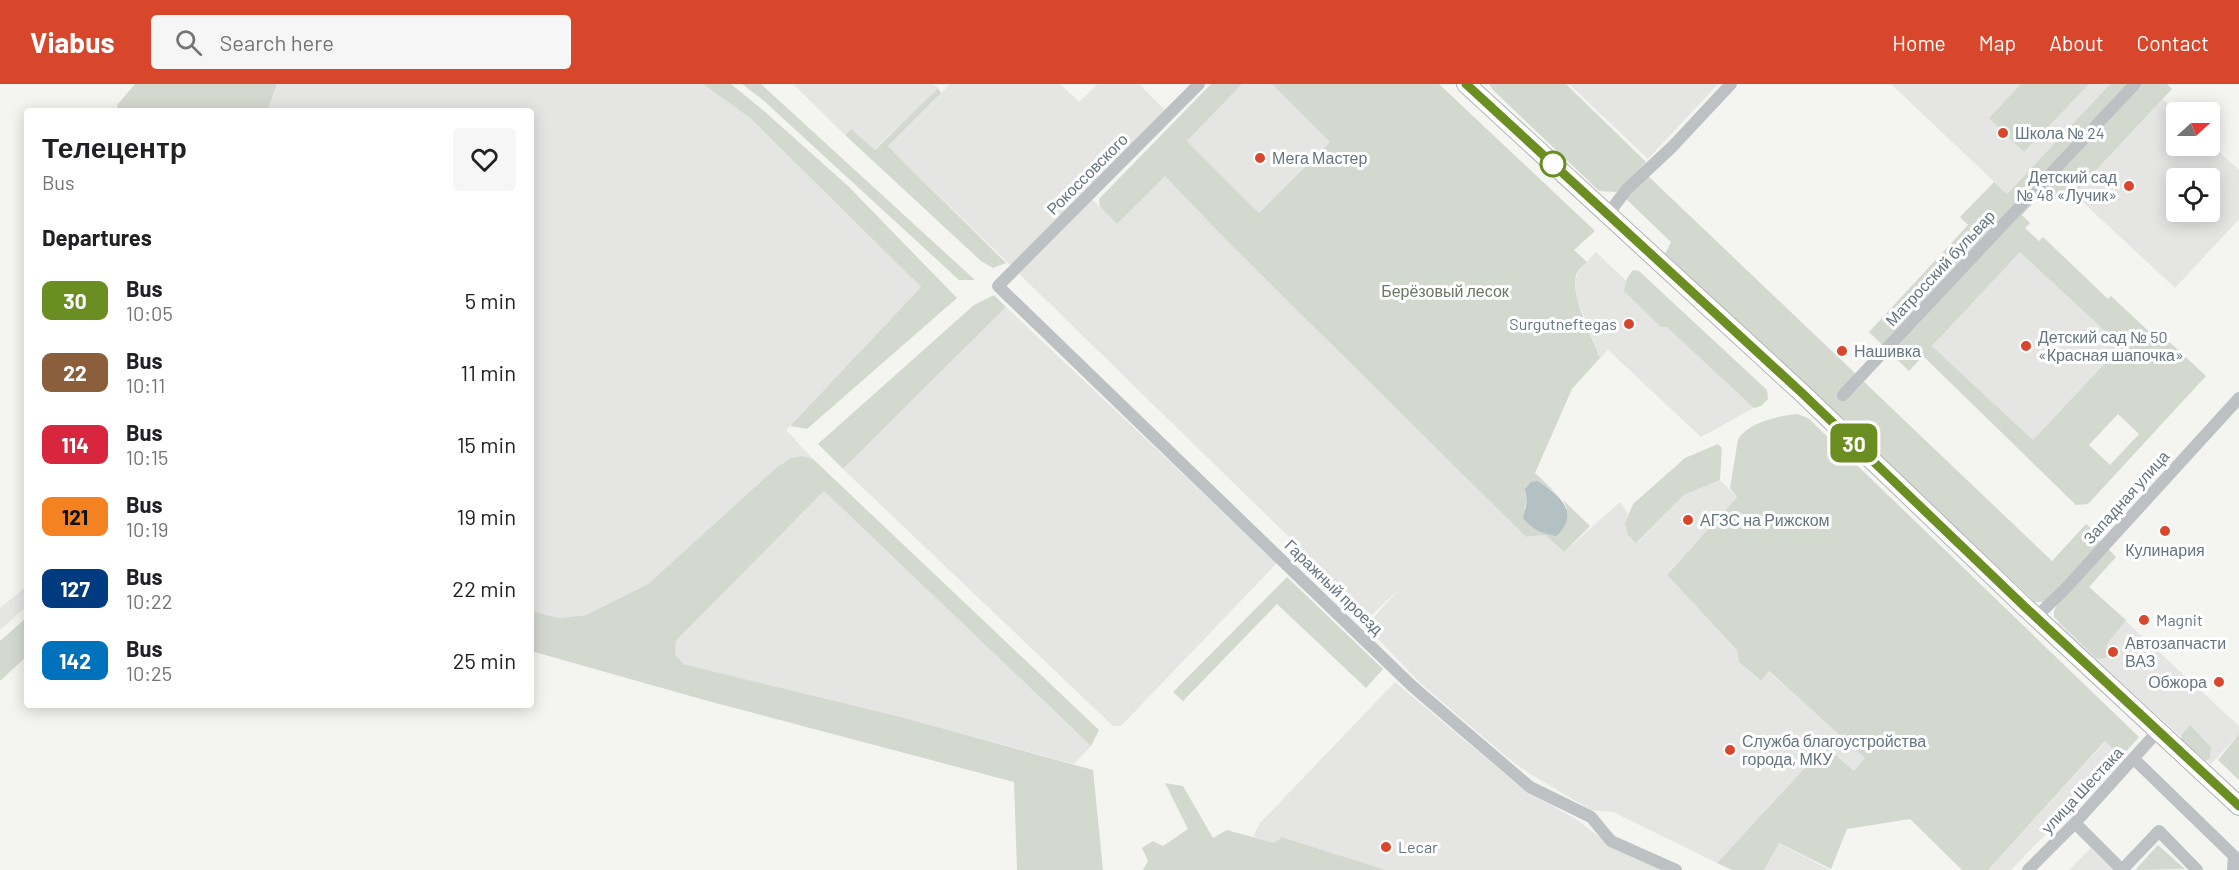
<!DOCTYPE html>
<meta charset="utf-8">
<style>
:root{--surface:#fff;--page:#f6f6f6;--text:#202124;--muted:#757577;--accent:#d8472c}
body{margin:0;font-family:Barlow,sans-serif;background:var(--page);color:var(--text);height:100vh;display:flex;flex-direction:column;font-size:22px;white-space:nowrap}
*{box-sizing:border-box;margin:0}
p{font-size:20px;color:var(--muted)}
.icon{flex:none;width:33px;height:33px;fill:none;stroke:currentColor;stroke-width:2;stroke-linecap:round;stroke-linejoin:round}
.map{position:relative;flex:1;overflow:hidden}
.details{position:absolute;left:24px;top:24px;width:510px;height:600px;display:flex;flex-direction:column;background:var(--surface);border-radius:6px;box-shadow:0 3px 15px #0003}
.details>*{flex:none}
.badge{padding:0 12px;border-radius:9px;font-size:21px;line-height:39px}
.needle{width:39px;rotate:69deg}
.controls{position:absolute;left:2166px;top:18px;display:grid;gap:12px}
.controls a{display:grid;place-items:center;width:54px;height:54px;border-radius:6px;background:var(--surface);box-shadow:0 3px 15px #0003;font-size:30px}
.map>.badge{position:absolute;translate:-50% -50%;box-shadow:0 0 0 3px #fff}
h2{padding:0 18px;font-size:22px;line-height:54px}
.round{display:grid;place-items:center;flex:none;width:63px;height:63px;border-radius:6px;background:var(--page)}
.overview{display:flex;align-items:center;justify-content:space-between;height:102px;padding:0 18px}
h1{font-size:28px;font-weight:700;line-height:45px}
ul{padding:0;list-style:none}
li{display:flex;align-items:center;gap:18px;height:72px;padding:0 18px}
li div{flex:1}
li b{display:block;font-size:22px}
li em{font-style:normal}
li .badge{min-width:66px;font-weight:700;text-align:center}
header{display:flex;align-items:center;gap:36px;box-sizing:border-box;height:84px;padding:0 30px;background:var(--accent);color:#fff}
header strong{font-size:28px}
nav{display:flex;gap:33px;margin-inline-start:auto;font-size:21px}
.search{width:420px;height:54px;background:var(--page);display:flex;align-items:center;gap:15px;box-sizing:border-box;padding:0 21px;border-radius:6px;color:var(--muted);font-size:22px}
.map>svg:first-child{display:block}
.built{fill:#e5e6e4;fill-rule:evenodd}
.green{fill:#d4d9d0;fill-rule:evenodd}
.water{fill:#b4c1c4}
.lines{fill:none;stroke-linecap:round;stroke-linejoin:round}
.highway-casing{stroke:#b0b4b7;stroke-width:20}
.minor{stroke:#bdc1c4;stroke-width:12}
.highway{stroke:#fff;stroke-width:18}
.line-casing{stroke:#fff;stroke-width:14}
.line{stroke:#6b8e23;stroke-width:9}
.poi-dot{fill:#d8472c;stroke:#fff;stroke-width:2}
.stop-dot{fill:#fff;stroke:#6b8e23;stroke-width:3}
.labels{text-anchor:middle;stroke-width:6;stroke-linejoin:round;paint-order:stroke}
.poi-label{font-size:16px;fill:#657680;stroke:#fff;text-anchor:start}
.street-label{font-size:16px;fill:#657680;stroke:#fff}
.park-label{font-size:16px;fill:#697763;stroke:#fff}
</style>
<header>
<strong>Viabus</strong>
<div class="search"><svg class="icon" aria-label="search" viewBox="0 0 24 24"><circle cx="10" cy="10" r="6"/><path d="M15 15l6 6"/></svg>Search here</div>
<nav><a>Home</a><a>Map</a><a>About</a><a>Contact</a></nav>
</header>
<div class="map">
<svg width="2239" height="786" viewBox="0 0 2239 786">
<rect width="100%" height="100%" fill="#f4f4f0"/>
<path class="built" d="M277,0h426l47,34 171,169 -135,143 27,29 -11,-3 -11,2 -14,9 -129,117 -62,31 -27,3 -28,-7v-500h-264z
M793,0h140l5,4 -64,62 -23,-21 -6,6z
M950,0h110l19,18 19,-18h41l28,28 -80,82 30,30 48,-49 65,69 296,293 19,-2 19,17 56,-50 8,12 -3,9 12,20 47,-48 36,-15 17,17 -70,78 70,75 2,12 21,19 8,-10 98,87 -12,13 -29,-25 -108,117 -104,-51 -22,-2 -64,-38 -19,-14 -88,-75 -54,-57 35,-39 -38,36 -38,-38 6,-7 -443,-432z
M1242,0h30l58,58 -71,71 -72,-72z
M1569,0h149l-70,75z
M1891,0h219l-103,110z
M2163,15l14,13 -1,34h34v-3l29,27v49l-64,69 -101,-94zM2176,94h34v34h-34z
M2020,167l101,95 -88,94 -101,-94z
M1596,168l161,154 -56,31 -93,-87 -8,8 -23,-60 -2,-16 3,-10z
M1006,223l271,256 -156,163h-8l-270,-257z
M824,407l267,255 -17,18 -169,-46 -222,-54 -8,-10 1,-13z
M27,502v20l-27,24v-22z
M2089,503l150,139v8l-28,30 -154,-140z
M1395,598l124,104 58,34 33,25 53,25h-277l-103,-33 -8,7 -22,-7 7,-14z
M2106,657l15,16 -110,113h-23z
M1778,759l52,27h-66z
M2091,764l22,22h-44z"/>
<path class="green" d="M135,0h142l-10,27h-148l-2,-6z
M703,0h28l33,27 84,75 109,112 -150,131 -17,-3 131,-139 -171,-169z
M742,0h19l214,196h-16l-196,-180z
M1211,0h31l-55,57 72,72 71,-71 -58,-58h167l156,147 -21,19 13,12c-3,3 -8,7 -10,11 -9,19 16,65 23,85l-28,31 -37,84 20,19 -17,-11 -13,12 2,9 -3,7h43l-4,-9 27,26 -26,26 -19,-17 -19,2 -296,-293 -65,-68 -48,48 -17,-17 -1,-8z
M1489,0h77l80,78 -29,30 -18,-1 -106,-101z
M2021,0h68l-65,68 -35,-34z
M2110,0h57l5,5 -98,105 -38,6 -14,15 8,8 -5,5 14,13 4,-4 65,62 3,-3 46,43 5,-4 44,41 -118,128 -12,1 -153,-149 -14,15 -40,-39 99,-107 -8,-8 34,-35 13,12zM2020,168l101,94 -88,94 -101,-94zM2118,330l21,20 -29,31 -21,-20z
M938,4l3,5 -53,53 118,117 -13,5 -12,-7 -136,-126 6,-6 24,21z
M1646,90l406,387 34,-37 13,11v8l-54,59h-10l-370,-348 6,-12 -46,-44z
M1633,186l6,1 128,119 1,9 -7,7 -7,2 -87,-81h-6l-37,-36 3,-13z
M994,211l12,12 -163,162 -25,-25 156,-139z
M1797,330l11,4 331,319 -18,20 -16,-16 -117,129h-26l-52,-51 -63,10 -16,40 -52,-26 -15,27h-32l-15,-7 108,-117 29,25 11,-13 -96,-87 -8,10 -22,-19 -2,-12 -70,-75 70,-78 -7,-9 8,-49c11,-17 40,-23 59,-25z
M1718,360l4,4 -2,32 -36,15 -48,48 -8,-8 -3,-12 8,-19 52,-46z
M802,372l11,3 286,271 -8,16 -267,-255 -148,150 -1,13 8,10 222,54 188,52 10,100h-86l-3,-88 -306,-81 -177,-50v-40l28,7 27,-3 62,-31 129,-117 14,-9z
M2105,461l11,12 -27,30 37,33 -19,24 -1,6 5,5 -9,4 -6,-1 -42,-41v-6l4,-8z
M1287,493l96,92 -17,19 -89,-84 -94,97 -10,-9z
M27,533v39l-27,25v-40z
M2190,641l21,22 -1,11 -4,3 -25,-21 1,-6z
M2239,650v46l-21,-20z
M1165,699l18,3 30,52 14,-8 47,13 8,-6 104,33h-243l5,-9 -6,-13 11,-7 10,5 25,-17z
M2158,761l27,24 -47,1 -2,-1z"/>
<path class="water" d="M1538,397c20,13 44,32 18,55 -15,-3 -23,-6 -33,-18l4,-16 -2,-13 6,-7z"/>
<g class="lines">
<g class="highway-casing">
<path id="highway" d="M1466,0l336,309 223,214 214,199"/>
</g>
<path class="minor" d="M1199,0l-201,202 414,400 118,101 61,30 20,24 65,29
M1608,130l19,-25 45,-42 59,-63
M1843,311l292,-311
M2036,533l28,-27 175,-192
M2134,675l100,97 -1,14
M2075,739l47,47 37,-39 38,39
M2028,786l47,-47 83,-92"/>
<use href="#highway" class="highway"/>
</g>
<g class="lines">
<g class="line-casing">
<path id="line" d="M1466,0l336,309 223,214 214,199"/>
</g>
<use href="#line" class="line"/>
</g>
<g class="poi-dot">
<circle cx="2003" cy="49" r="6"/>
<circle cx="1260" cy="74" r="6"/>
<circle cx="2129" cy="102" r="6"/>
<circle cx="1629" cy="240" r="6"/>
<circle cx="2026" cy="262" r="6"/>
<circle cx="1842" cy="267" r="6"/>
<circle cx="1688" cy="436" r="6"/>
<circle cx="2165" cy="447" r="6"/>
<circle cx="2144" cy="536" r="6"/>
<circle cx="2113" cy="568" r="6"/>
<circle cx="2219" cy="598" r="6"/>
<circle cx="1730" cy="666" r="6"/>
<circle cx="1386" cy="763" r="6"/>
</g>
<circle class="stop-dot" cx="1553" cy="80" r="12"/>
<g class="labels">
<g class="poi-label">
<text x="2015" y="55">Школа № 24</text>
<text x="1272" y="80">Мега Мастер</text>
<text x="2117" y="99" text-anchor="end">Детский сад<tspan x="2117" dy="18">№ 48 «Лучик»</tspan></text>
<text x="1617" y="246" text-anchor="end">Surgutneftegas</text>
<text x="2038" y="259">Детский сад № 50<tspan x="2038" dy="18">«Красная шапочка»</tspan></text>
<text x="1854" y="273">Нашивка</text>
<text x="1700" y="442">АГЗС на Рижском</text>
<text x="2165" y="472" text-anchor="middle">Кулинария</text>
<text x="2156" y="542">Magnit</text>
<text x="2125" y="565">Автозапчасти<tspan x="2125" dy="18">ВАЗ</tspan></text>
<text x="2207" y="604" text-anchor="end">Обжора</text>
<text x="1742" y="663">Служба благоустройства<tspan x="1742" dy="18">города, МКУ</tspan></text>
<text x="1398" y="769">Lecar</text>
</g>
<g class="street-label">
<text transform="translate(1087 90) rotate(-45)" y="6">Рокоссовского</text>
<text transform="translate(1940 184) rotate(-47)" y="6">Матросский бульвар</text>
<text transform="translate(2126 413) rotate(-48)" y="6">Западная улица</text>
<text transform="translate(1334 503) rotate(44)" y="6">Гаражный проезд</text>
<text transform="translate(2082 706) rotate(-47)" y="6">улица Шестака</text>
</g>
<g class="park-label">
<text x="1445" y="213">Берёзовый лесок</text>
</g>
</g>
</svg>
<div class="controls">
<a><svg class="needle" viewBox="-14 -14 28 28"><path d="M0-13l5 13h-10z" fill="#e53935"/><path d="M0 13l5-13h-10z" fill="#757577"/></svg></a>
<a><svg class="icon" aria-label="locate" viewBox="0 0 24 24"><circle cx="12" cy="12" r="6"/><path d="M12 2v4M12 18v4M2 12h4M18 12h4"/></svg></a>
</div>
<b class="badge" style="left:1854px;top:359px;background:#6b8e23;color:#fff">30</b>
<section class="details">
<div class="overview"><div><h1>Телецентр</h1><p>Bus</p></div><a class="round"><svg class="icon" aria-label="heart" viewBox="0 0 24 24"><path d="M12 20l-8-8c-3-5 5-10 8-4 3-6 11-1 8 4z"/></svg></a></div>
<h2>Departures</h2>
<ul>
<li><span class="badge" style="background:#6b8e23;color:#fff">30</span><div><b>Bus</b><p>10:05</p></div><em>5 min</em></li>
<li><span class="badge" style="background:#8b5e3c;color:#fff">22</span><div><b>Bus</b><p>10:11</p></div><em>11 min</em></li>
<li><span class="badge" style="background:#d7263d;color:#fff">114</span><div><b>Bus</b><p>10:15</p></div><em>15 min</em></li>
<li><span class="badge" style="background:#f58220;color:#111">121</span><div><b>Bus</b><p>10:19</p></div><em>19 min</em></li>
<li><span class="badge" style="background:#003b80;color:#fff">127</span><div><b>Bus</b><p>10:22</p></div><em>22 min</em></li>
<li><span class="badge" style="background:#0072bc;color:#fff">142</span><div><b>Bus</b><p>10:25</p></div><em>25 min</em></li>
</ul>
</section>
</div>
